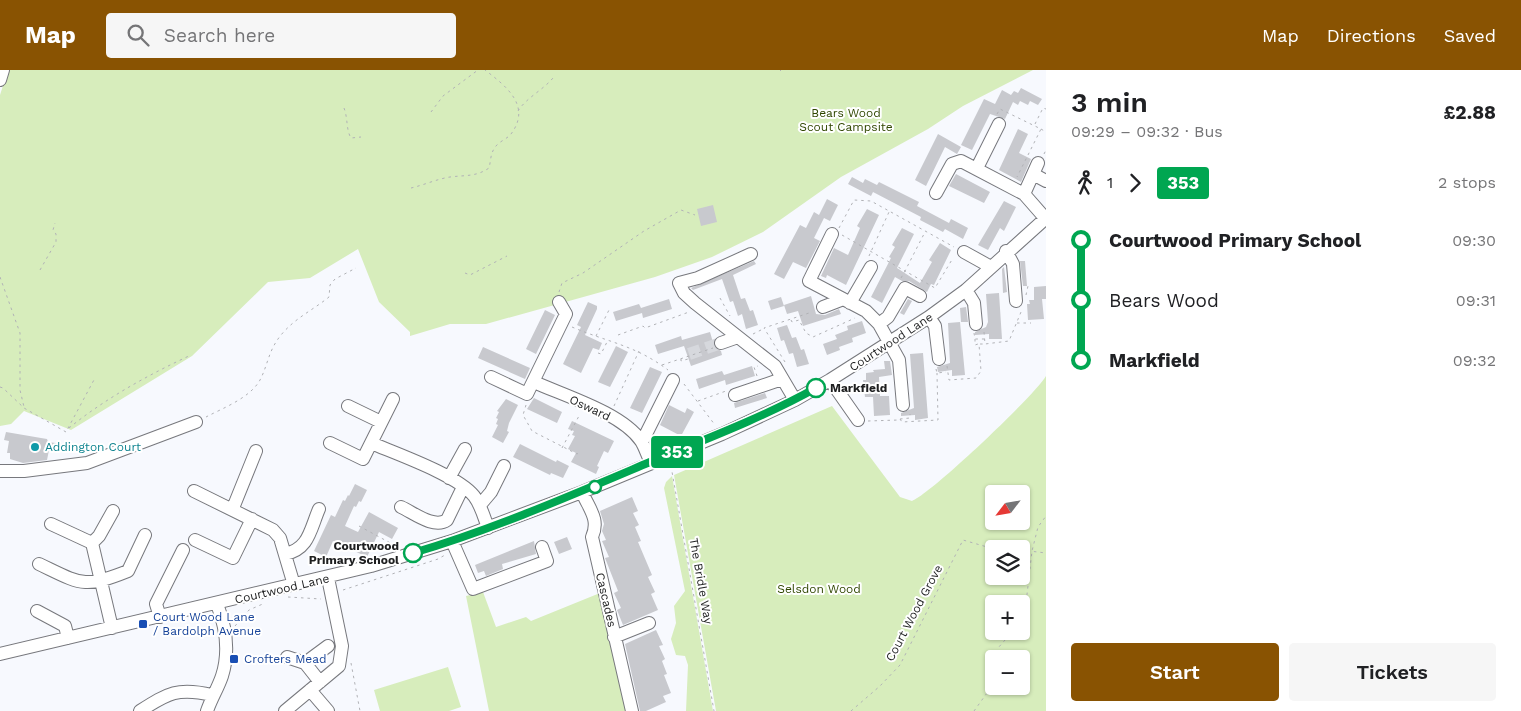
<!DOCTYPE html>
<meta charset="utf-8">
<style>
:root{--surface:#fff;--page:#f6f6f6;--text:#202124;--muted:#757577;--accent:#895302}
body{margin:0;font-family:"Work Sans",sans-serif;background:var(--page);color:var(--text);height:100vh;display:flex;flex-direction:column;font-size:19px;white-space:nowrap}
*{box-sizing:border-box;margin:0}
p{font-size:16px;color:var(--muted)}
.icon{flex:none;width:28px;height:28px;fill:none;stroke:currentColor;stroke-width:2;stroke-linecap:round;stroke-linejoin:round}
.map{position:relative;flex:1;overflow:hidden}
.sheet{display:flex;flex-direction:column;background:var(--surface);width:475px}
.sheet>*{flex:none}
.badge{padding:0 10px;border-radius:4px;font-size:18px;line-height:32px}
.needle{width:32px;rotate:239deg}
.fabs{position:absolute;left:985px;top:415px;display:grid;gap:10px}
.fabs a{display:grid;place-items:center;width:45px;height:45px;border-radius:5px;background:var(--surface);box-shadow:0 1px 4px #0004;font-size:25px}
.map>.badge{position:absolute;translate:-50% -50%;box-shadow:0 0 0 2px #fff}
.legs{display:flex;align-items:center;gap:8px;height:55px;padding:0 25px;font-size:16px}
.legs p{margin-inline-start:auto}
.overview{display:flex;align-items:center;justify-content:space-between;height:85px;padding:0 25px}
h1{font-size:28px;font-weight:600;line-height:38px}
.button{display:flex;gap:10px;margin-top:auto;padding:10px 25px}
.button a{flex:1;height:58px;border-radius:5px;background:var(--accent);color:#fff;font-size:20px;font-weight:600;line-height:58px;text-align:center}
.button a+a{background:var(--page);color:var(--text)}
ul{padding:0 25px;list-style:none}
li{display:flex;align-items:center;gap:18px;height:60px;font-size:19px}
li i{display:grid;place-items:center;width:8px;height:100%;margin:0 6px;background:currentColor}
li i::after{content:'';width:12px;height:12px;margin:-6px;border:4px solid;border-radius:50%;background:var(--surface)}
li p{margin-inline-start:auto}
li:first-child i{background:linear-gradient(#0000 50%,currentColor 0)}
li:last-child i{background:linear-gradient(currentColor 50%,#0000 0)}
header{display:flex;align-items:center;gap:30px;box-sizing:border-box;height:70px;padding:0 25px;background:var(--accent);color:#fff}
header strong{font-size:24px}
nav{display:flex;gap:28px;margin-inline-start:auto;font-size:18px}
.search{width:350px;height:45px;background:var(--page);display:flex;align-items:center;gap:12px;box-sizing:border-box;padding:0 18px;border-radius:5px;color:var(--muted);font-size:19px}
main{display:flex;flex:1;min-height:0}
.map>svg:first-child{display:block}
.green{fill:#d7edbc;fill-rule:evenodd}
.building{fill:#c8c9ce}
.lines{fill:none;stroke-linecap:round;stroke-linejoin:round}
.minor-tunnel{stroke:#d6d8dd;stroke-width:12;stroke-dasharray:12 6;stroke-linecap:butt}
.minor-casing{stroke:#77787d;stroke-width:14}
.path{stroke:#b1b2b6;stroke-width:1;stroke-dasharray:2.5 4;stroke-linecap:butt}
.minor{stroke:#fff;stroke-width:12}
.line-1-casing{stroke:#fff;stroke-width:11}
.line-1{stroke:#00a651;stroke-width:8}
.stop-1-dot{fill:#fff;stroke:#00a651;stroke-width:2.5}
.culture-dot{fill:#0f9aa8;stroke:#fff;stroke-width:2}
.transit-dot{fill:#1a4fb4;stroke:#fff;stroke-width:2}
.labels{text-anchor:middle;stroke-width:4;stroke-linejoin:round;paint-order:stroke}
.park-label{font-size:12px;fill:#304700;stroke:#fff}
.street-label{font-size:12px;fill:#1e1f20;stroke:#fff}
.stop-label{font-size:12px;font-weight:bold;fill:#1e1f20;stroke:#fff;text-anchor:start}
.culture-label{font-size:12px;fill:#0d838f;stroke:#fff;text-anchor:start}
.transit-label{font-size:12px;fill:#164399;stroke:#fff;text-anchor:start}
</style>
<header>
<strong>Map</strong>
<div class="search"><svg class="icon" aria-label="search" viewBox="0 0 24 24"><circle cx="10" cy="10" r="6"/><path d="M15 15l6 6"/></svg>Search here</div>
<nav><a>Map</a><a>Directions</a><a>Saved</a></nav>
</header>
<main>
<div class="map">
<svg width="1046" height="641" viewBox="0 0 1046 641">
<rect width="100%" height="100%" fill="#f7f9fe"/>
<path class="green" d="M8,0h1025l-70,36 -35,23 -87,48 -78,55 -51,25 -57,20 -169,47h-36l-40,12v-4l-31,-30 -21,-53 -48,29 -42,4 -76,74 -121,74 -47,-19 -13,13 -11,2v-331z
M1046,306v335h-330l-42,-236 158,-69 68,91 12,4c19,-7 123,-106 134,-125zM994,424h27v27h-27zM994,479h27v27h-27zM994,534h27v27h-27zM994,589h27v27h-27z
M672,406l41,235h-27l2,-46 -3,-9 -9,-1 -5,-16 5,-16 -2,-17 11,-15 -21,-103 2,-6z
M483,522l13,35 30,-10 5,4 69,-28 28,118h-139l-23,-115z
M448,597l13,40 -12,4h-69l-6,-21z"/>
<path class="building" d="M1021,18l21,11 -4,6 -8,-4 -2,4 -8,-4 -2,4 -5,-3 -8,17 -15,-5 -18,36 -11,-5 23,-46 11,5 7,-14 9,5 3,-4 4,2z
M1018,59l10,5 -9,19 12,6 -10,23 -22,-12z
M938,64l23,13 -4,7 -12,-7 -19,39 -11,-6z
M956,104l34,18 -6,11 -35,-17z
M852,107l11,6 2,-4 12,6 2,-3 40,20 -2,4 32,17 2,-4 17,9 -5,11 -18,-10 -2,3 -23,-12 1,-3 -48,-25 -2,4 -23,-12z
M827,129l11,6 -8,16 -6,-3 -10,20 6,3 -14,27 -13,-6 -9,17 -10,-5 26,-49 6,3 8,-16 5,3z
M1004,131l12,6 -12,24 -4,-3 -12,22 -10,-5z
M713,135l4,17 -16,4 -4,-17z
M867,139l12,6 -33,70 -19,-10 -1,3 -5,-2 13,-28 14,7 12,-27 -3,-2z
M902,158l12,6 -17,34 23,15 12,-21 -3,-2 11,-17 11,7 -17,35 -3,-1 -4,8 -18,-11h-7l-7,-4 -13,26 -11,-6 20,-39 -2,-1 6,-10 -3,-2z
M754,191l2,3 -23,11 8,24 4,-1 5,13 3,-1 5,15 -12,4 -4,-15 -4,2 -5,-15 -3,1 -8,-23 -29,11 -2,-2z
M1020,191h5l2,25h-4z
M1004,197l3,25 -4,1 -1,-24z
M1046,216v13h-4l2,20 -16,1 -1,-16h3l-1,-4h5v-13z
M999,223l3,46h-13v-5l-14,1v-3l11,-5 2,-5 -2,-28z
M811,226l5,18 9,1 14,-6 2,5 -38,12 -5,-15 -11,3 -3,-9z
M781,227l3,9 -13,4 -3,-9z
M669,229l3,10 -29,9 -1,-5 -26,8 -3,-9 26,-8 2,4z
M908,229l4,2 -8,14 -4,-2z
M588,232l9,4v3l-12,26 17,8 -3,7 -6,-2 -12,25 -18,-9 18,-37 -4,-2z
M966,237l2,15h-7l-1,-14z
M545,240l10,5 -19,39 -10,-5z
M862,251l4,12 -14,5 1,4 -14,5 1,3 -13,5 -4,-11 14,-5 -2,-4 13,-5 -1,-4z
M960,252l5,53 -13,1v-6l-14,2 -1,-5 13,-4 -2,-40z
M787,255l5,13 4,-1 5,13 3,-1 5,15 -12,3 -4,-14 -4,1 -5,-14 -3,1 -4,-13z
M710,262l4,14 7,5 1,4 -31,11 -7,-20 -26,8 -3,-9 26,-9 1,4z
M616,276l12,6 -18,35 -12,-5z
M483,277l47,21 -5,11 -47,-21z
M923,283l5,65 -13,2v-5l-14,1v-3l13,-5 -4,-54z
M884,291h6l2,14 -13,2 1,19h9l1,19 -16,1 -1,-19h-8l-2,-17h3v-7l8,-1 -1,-2 12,-1z
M752,296l3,10 -29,9 -1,-5 -26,9 -3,-10 26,-8 2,4z
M650,297l12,5 -20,41 -12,-5z
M765,323l2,5 -32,10 -1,-5z
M534,328l28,14 -5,11 -30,-14z
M506,329l12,6 -9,18 -2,8 2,1 -6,11 -11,-6 6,-12 -2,-1 2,-5 -2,-1 3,-6 -2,-1z
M669,335l16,8 2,-5 7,4 -13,24 -21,-11z
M572,351l42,20 -6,12 -4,-2 -7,15 2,1 -3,7 -25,-12 5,-9 -8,-4 7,-13 -3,-1 2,-4 -6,-2z
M6,362l35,6 6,1 1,3 15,2 -1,8 -13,-2 -2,10 -24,3 -13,-4v-6h-3l2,-12 -5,-1z
M520,374l36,18 1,-2 12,6 -6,12 -12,-5 -1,2 -37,-18z
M355,414l12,6 -6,12 -2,-1 -3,6 -2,-1 -9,20 13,6 11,-20 29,16 -6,11 -13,-7 -12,25 -34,-16 -7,16 -12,-6 17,-36 4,2 8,-17 2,1 3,-6 1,1z
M632,427l6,14 -5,2 6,12 -4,2 6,14 -3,1 14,33 -4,2 7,15 -4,2 7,16 -35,15 -6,-15 4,-2 -7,-15 4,-2 -13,-33 4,-1 -7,-16 4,-1 -4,-9 2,-7 -4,-13z
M567,467l5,12 -13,5 -5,-12z
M534,471l2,13 -34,10 1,5 -17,7 -2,-5 -6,2 -3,-8z
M656,560l7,15 -4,1 6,13 -3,2 5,13 -3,1 7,18 -8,3 3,6 -20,9h-6l-15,-67z"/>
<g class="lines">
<path class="minor-tunnel" d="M689,284l32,-11"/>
<g class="minor-casing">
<path id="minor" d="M0,10l3,-10
M977,98l22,-44
M1033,104l13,7
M936,123l16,-29 9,-3 63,33 21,24
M1024,124l14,-31
M832,164l-23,47 57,30 13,13 20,36 4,45
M1006,181l7,13 3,37
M964,182l27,15
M751,184l-53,24 -19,5 5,10 11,10 80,63 20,34
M966,220l8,13 2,21
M850,233l21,-36
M823,237l18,-7
M929,247l6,9 4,33
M879,254l9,-7 17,-29 15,8
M721,273l17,-6
M491,307l36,17 39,-80 -7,-12
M830,310l28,40
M534,312c31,14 88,31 107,59 4,6 6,14 10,21
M735,325l47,-16
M348,336l33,16
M642,372l31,-62
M330,373l33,16 30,-60
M371,373c26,11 86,32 103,53 7,9 10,21 14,32
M0,401h24l63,-8 109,-41
M449,408l16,-29
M194,421l79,39 7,8 14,47
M582,422c7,17 18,27 10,45l40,174
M480,435l11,-13 13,-26
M401,437c13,6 33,22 46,13l16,-33
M233,438l23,-57
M51,454l41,19
M195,470l38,18 19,-39
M452,471l21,48 74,-28 -5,-14
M92,473l20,85
M92,473l7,-7 14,-25
M285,484c24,-5 25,-24 34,-45
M39,494c42,20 44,25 89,7l17,-36
M37,541l28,15 3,12
M160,547l-4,-13 27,-54
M614,567l35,-14
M0,584l371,-88 81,-25 130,-49 140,-58 73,-34 35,-20 99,-63 37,-27 80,-72
M287,587l18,6 15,19
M305,593l23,-17
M310,620l18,21
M140,641c28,-18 38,-24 72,-16
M207,641c4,-12 11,-23 15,-35 8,-25 4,-49 -5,-72
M285,641l54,-45 3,-20 -14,-68"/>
</g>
<path class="path" d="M780,1l1,-1
M344,38c4,10 2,22 7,30l10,-1
M518,41c8,-13 25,-21 35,-33
M431,42l12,-16 35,-26
M997,44l3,-5 41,20 -24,48
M1035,54l8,-16 3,1
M1041,59l5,3
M1044,84l2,-4
M411,118c13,-3 26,-9 39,-11 15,-2 26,0 39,-9 2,-7 1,-15 7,-22 4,-5 11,-7 15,-12 21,-28 -5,-48 -26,-64
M839,158l15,-28 17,1 83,46
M842,165l63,36 20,-39
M869,186l20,-44
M40,200l16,-28v-8l-3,-4 2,-7
M465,203l5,2 37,-19
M0,207l20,56v57l4,17
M901,208l4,-7 30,17 18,-30
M559,222l3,-9 21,-10 61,-42 37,-21 14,5
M1026,225l2,-9
M720,228l10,18
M791,250l1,2 7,-2 7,13 7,4 42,-19
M1017,253h14
M572,257c35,15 63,18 96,43
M984,262l1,12 24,-3 12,-29
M974,263l1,6h9
M753,264l10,-5
M618,265l25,-9 2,2 44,-16
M596,266l14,-28
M975,269v6l3,-1
M598,283l3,1 7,-14
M681,289v2l7,-2
M785,292l-21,-34 48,-16
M662,295l51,-17
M947,296l2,14 27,-2 5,-7 -2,-27h6
M936,299l1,4 9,-1
M757,306l-3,-9 4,-1
M684,314l31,41
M0,317l3,1 21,20 42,24 29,-54
M698,331l28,-10
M526,335l-3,10 9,16 45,23 3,-2
M614,336l25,-55
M206,347c17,-9 44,-19 54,-37 8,-15 8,-29 21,-45 14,-17 32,-25 48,-38l1,-12 5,-6 21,-11
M900,349l2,3 36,-2 -1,-47
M900,349l10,-1v-4
M868,351l31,-1
M69,358c37,-30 79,-53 122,-73
M562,378l18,-34
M671,396l43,245
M359,456l37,20
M1021,480l25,3
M343,520l95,-31 7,-4
M288,527l33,2
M1021,550l4,-8 7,-61 6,-24 8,-11
M235,556l14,-16 16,-7
M996,589l2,-11 15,-17
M351,593l9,48
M851,641l29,-25 20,-21 63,-125 31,9
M974,641l13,-18 7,-22"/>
<use href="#minor" class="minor"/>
</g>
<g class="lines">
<g class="line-1-casing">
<path id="line-1" d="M413,483c81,-24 159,-58 237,-91 56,-23 112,-44 166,-74"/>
</g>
<use href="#line-1" class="line-1"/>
</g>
<g class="stop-1-dot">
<circle cx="816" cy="318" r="9"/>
<circle cx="595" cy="417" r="6"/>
<circle cx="413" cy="483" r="9"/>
</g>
<circle class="culture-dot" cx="35" cy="377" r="5"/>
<g class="transit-dot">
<rect x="138" y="549" width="10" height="10" rx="2.5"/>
<rect x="229" y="584" width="10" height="10" rx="2.5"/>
</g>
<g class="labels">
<g class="park-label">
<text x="846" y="47">Bears Wood<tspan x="846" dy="14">Scout Campsite</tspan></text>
<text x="819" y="523">Selsdon Wood</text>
</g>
<g class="street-label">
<text transform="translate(891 272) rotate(-33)" y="4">Courtwood Lane</text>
<text transform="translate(590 338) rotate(25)" y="4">Osward</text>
<text transform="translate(701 511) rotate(80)" y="4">The Bridle Way</text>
<text transform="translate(282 519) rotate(-13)" y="4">Courtwood Lane</text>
<text transform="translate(606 530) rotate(77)" y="4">Cascades</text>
<text transform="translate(914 543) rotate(-62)" y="4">Court Wood Grove</text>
</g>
<g class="stop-label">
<text x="830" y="322">Markfield</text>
<text x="399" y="480" text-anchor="end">Courtwood<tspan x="399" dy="14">Primary School</tspan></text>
</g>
<g class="culture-label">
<text x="45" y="381">Addington Court</text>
</g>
<g class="transit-label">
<text x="153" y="551">Court Wood Lane<tspan x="153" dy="14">/ Bardolph Avenue</tspan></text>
<text x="244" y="593">Crofters Mead</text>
</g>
</g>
</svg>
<div class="fabs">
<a><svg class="needle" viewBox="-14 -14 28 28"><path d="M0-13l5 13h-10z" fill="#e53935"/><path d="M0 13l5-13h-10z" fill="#757577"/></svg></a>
<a><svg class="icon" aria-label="layers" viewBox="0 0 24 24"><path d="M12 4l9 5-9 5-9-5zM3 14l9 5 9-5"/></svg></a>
<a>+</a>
<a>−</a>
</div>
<b class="badge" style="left:677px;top:382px;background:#00a651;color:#fff">353</b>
</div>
<section class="sheet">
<div class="overview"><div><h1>3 min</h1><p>09:29 – 09:32 · Bus</p></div><b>£2.88</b></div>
<div class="legs"><svg class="icon" aria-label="walk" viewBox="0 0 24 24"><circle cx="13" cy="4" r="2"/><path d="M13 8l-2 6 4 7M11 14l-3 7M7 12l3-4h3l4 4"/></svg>1<svg class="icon" aria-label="forward" viewBox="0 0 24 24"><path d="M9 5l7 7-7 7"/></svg><b class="badge" style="background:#00a651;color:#fff">353</b><p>2 stops</p></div>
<ul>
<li><i style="color:#00a651"></i><b>Courtwood Primary School</b><p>09:30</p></li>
<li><i style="color:#00a651"></i><span>Bears Wood</span><p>09:31</p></li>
<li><i style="color:#00a651"></i><b>Markfield</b><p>09:32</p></li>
</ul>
<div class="button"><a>Start</a><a>Tickets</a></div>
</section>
</main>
